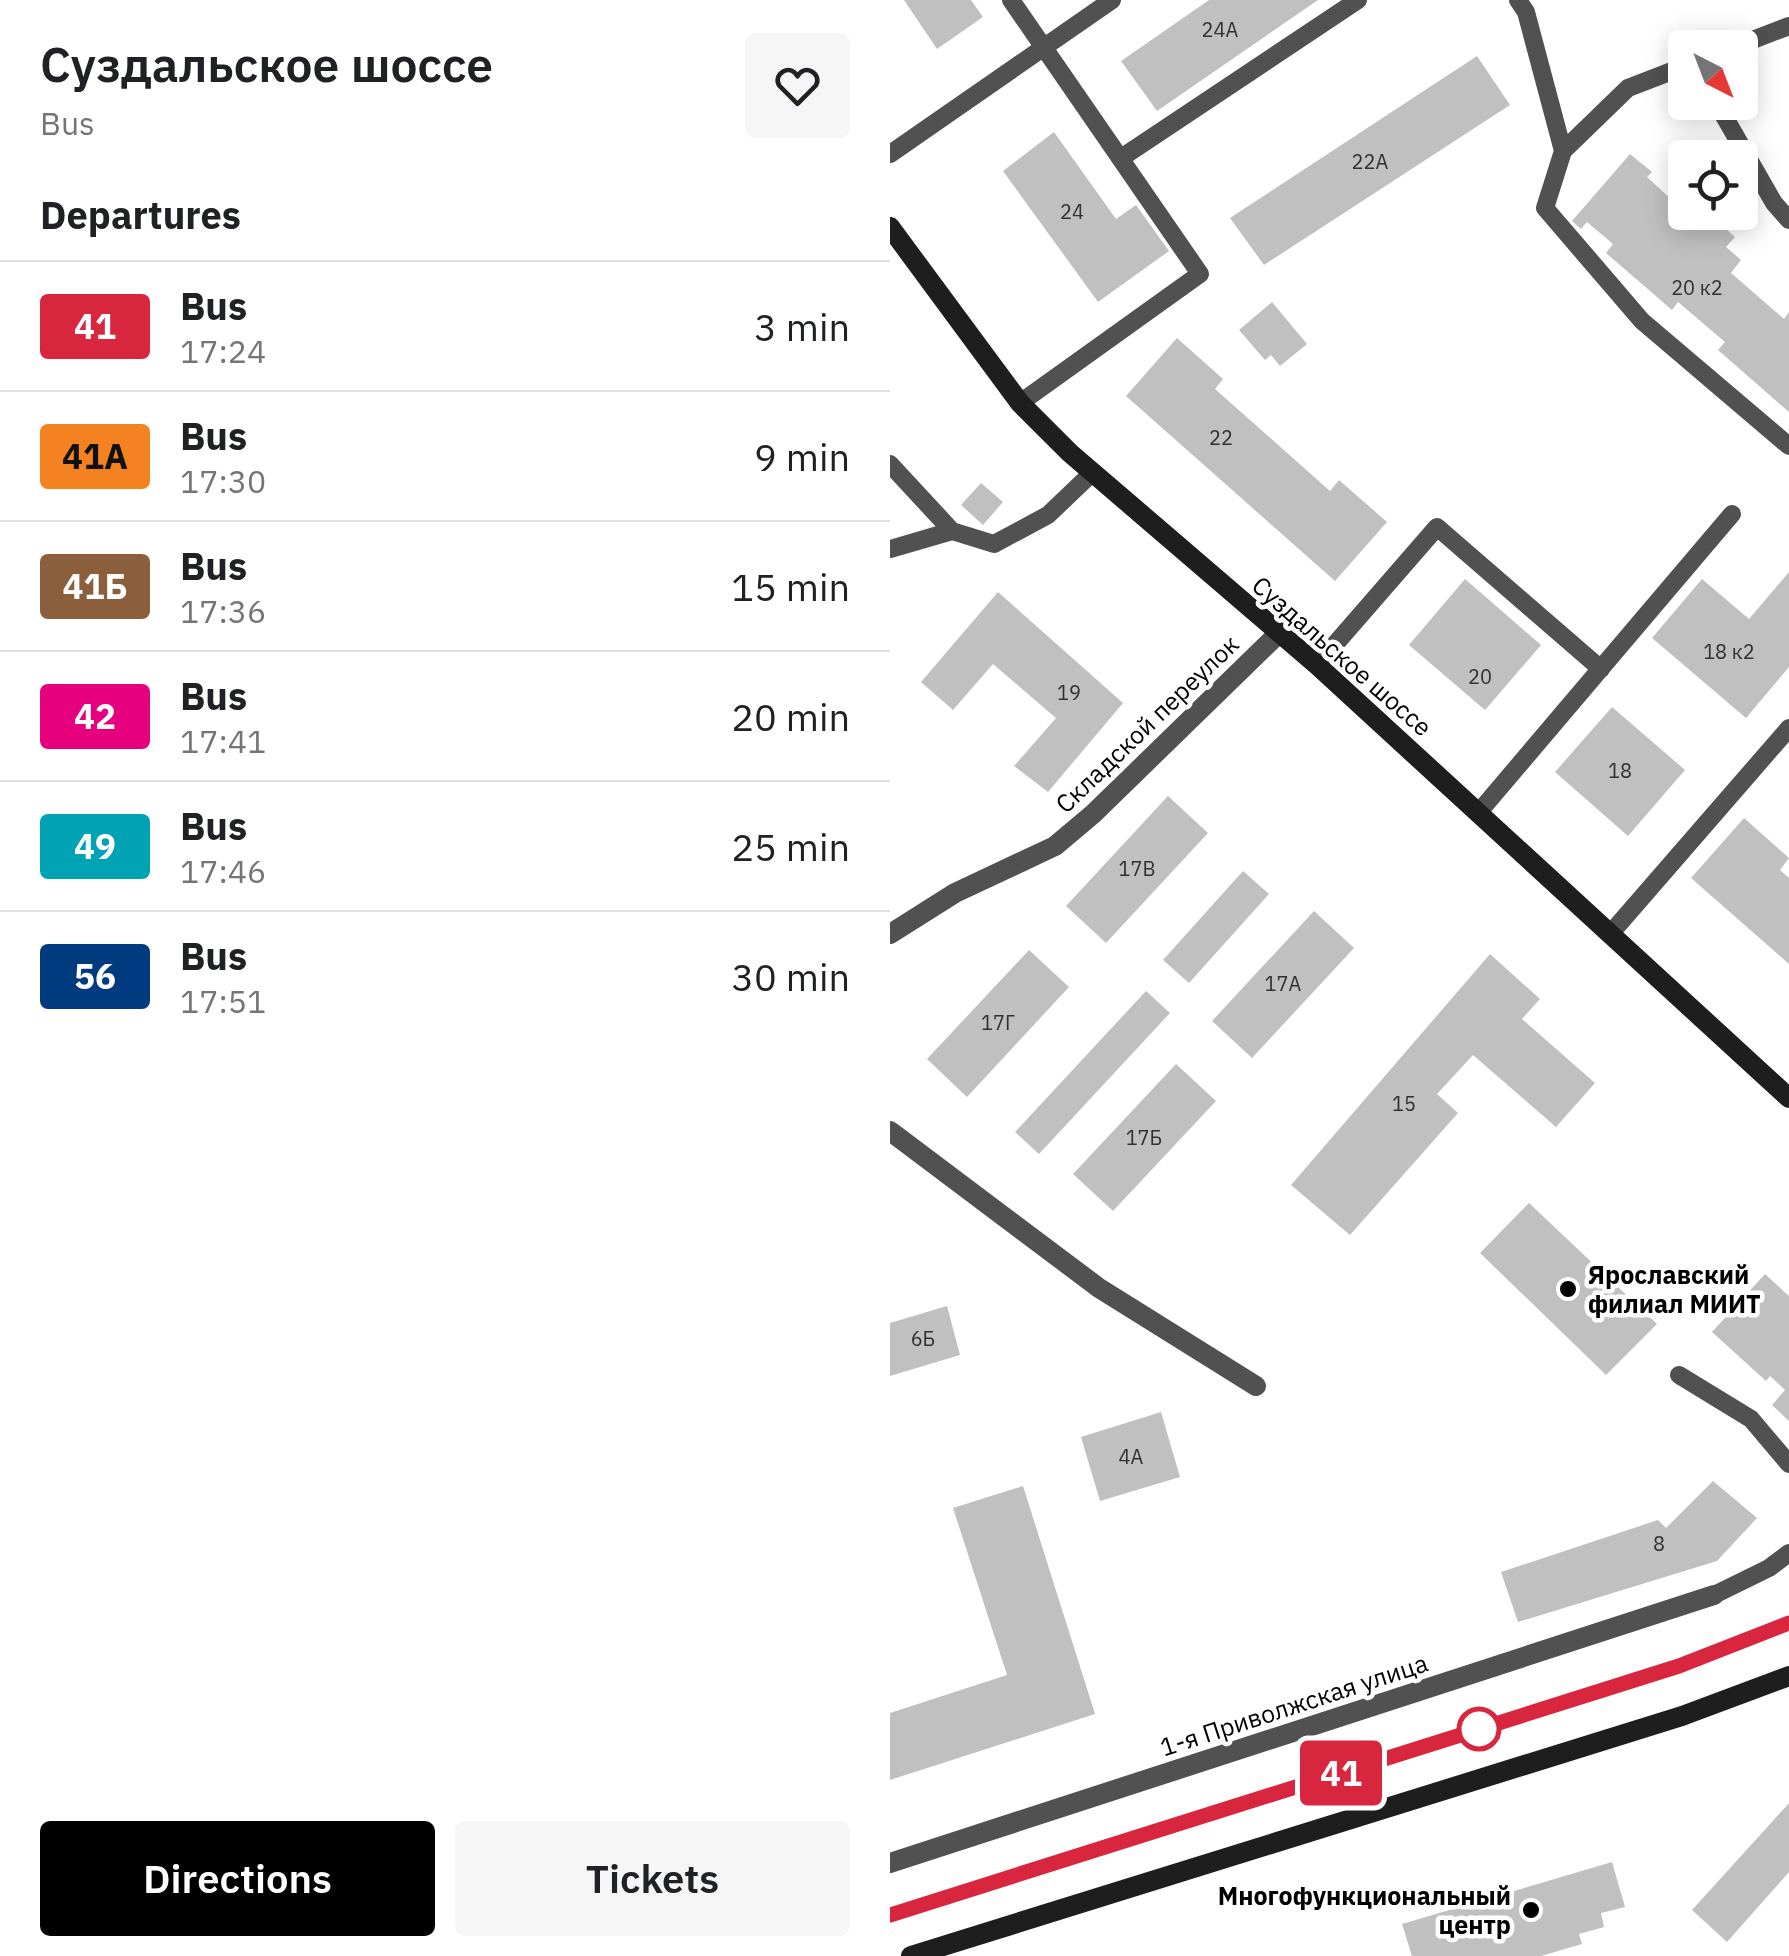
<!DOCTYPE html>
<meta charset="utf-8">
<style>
:root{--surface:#fff;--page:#f6f6f6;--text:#202124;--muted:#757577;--line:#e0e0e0;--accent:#000}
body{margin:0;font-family:"IBM Plex Sans",sans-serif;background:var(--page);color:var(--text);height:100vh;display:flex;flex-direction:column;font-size:38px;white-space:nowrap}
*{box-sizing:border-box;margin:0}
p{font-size:32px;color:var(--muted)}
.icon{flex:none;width:55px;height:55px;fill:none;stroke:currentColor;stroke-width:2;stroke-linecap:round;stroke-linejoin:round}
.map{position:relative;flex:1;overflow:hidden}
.drawer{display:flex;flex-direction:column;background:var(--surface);width:890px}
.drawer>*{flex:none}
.badge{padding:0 20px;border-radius:8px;font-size:35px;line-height:65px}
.needle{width:65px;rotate:138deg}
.tools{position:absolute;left:778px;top:30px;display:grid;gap:20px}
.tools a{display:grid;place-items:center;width:90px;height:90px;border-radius:10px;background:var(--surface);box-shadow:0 5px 25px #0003;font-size:50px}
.map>.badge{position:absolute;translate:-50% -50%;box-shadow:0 0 0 5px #fff}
h2{padding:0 40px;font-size:38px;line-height:90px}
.round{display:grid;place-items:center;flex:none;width:105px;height:105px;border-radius:10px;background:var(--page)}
.summary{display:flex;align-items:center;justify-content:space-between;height:170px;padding:0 40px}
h1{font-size:48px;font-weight:600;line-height:75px}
.cta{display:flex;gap:20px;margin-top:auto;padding:20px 40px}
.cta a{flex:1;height:115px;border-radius:10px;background:var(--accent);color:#fff;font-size:40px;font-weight:600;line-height:115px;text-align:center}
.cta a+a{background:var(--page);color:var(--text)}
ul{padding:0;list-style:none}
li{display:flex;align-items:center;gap:30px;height:130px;padding:0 40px;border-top:2px solid var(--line)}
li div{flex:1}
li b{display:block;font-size:38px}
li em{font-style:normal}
li .badge{min-width:110px;font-weight:700;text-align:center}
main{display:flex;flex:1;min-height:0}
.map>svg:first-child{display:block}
.building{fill:#c0c0c0}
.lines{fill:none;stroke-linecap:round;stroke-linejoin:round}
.lane{stroke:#515151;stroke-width:18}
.street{stroke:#515151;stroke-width:20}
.secondary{stroke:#1e1e1e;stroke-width:20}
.line-casing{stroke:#fff;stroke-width:22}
.line{stroke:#d7263d;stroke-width:15}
.poi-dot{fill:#000;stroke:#fff;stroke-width:4}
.stop-dot{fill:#fff;stroke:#d7263d;stroke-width:5}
.labels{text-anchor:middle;stroke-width:9;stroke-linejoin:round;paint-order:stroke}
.number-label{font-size:20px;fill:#303030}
.street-label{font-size:25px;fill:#000;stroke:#fff}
.poi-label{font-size:25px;font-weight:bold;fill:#000;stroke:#fff;text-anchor:start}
</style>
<main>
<section class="drawer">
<div class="summary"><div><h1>Суздальское шоссе</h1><p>Bus</p></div><a class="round"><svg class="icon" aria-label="heart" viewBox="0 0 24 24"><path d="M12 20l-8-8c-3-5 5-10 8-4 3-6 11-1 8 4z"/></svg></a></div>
<h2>Departures</h2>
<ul>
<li><span class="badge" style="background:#d7263d;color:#fff">41</span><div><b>Bus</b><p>17:24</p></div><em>3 min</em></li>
<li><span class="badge" style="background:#f58220;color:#111">41А</span><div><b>Bus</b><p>17:30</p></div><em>9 min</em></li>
<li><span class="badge" style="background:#8b5e3c;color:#fff">41Б</span><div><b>Bus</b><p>17:36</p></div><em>15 min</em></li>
<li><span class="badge" style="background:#e6007e;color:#fff">42</span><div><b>Bus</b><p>17:41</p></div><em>20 min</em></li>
<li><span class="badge" style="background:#00a3b4;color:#fff">49</span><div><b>Bus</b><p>17:46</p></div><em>25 min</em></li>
<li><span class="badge" style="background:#003b80;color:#fff">56</span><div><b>Bus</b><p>17:51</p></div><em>30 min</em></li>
</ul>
<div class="cta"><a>Directions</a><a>Tickets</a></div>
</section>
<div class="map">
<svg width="899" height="1956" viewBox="0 0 899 1956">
<rect width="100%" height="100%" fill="#fff"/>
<path class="building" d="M14,0h67l12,17 -46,32z
M319,0h109l-161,111 -36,-50z
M587,56l33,49 -246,160 -34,-47z
M164,132l62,87 20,-14 33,46 -71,51 -95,-131z
M740,154l22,18 -5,5 38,35 22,17 8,-10 20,18 -9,10 15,13 -10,13 53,46 5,-7v100l-71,-62 7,-8 -47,-40 -6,8 -66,-57 7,-9 -26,-22 -6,7 -9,-8z
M382,302l35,42 -27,22 -9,-11 -6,5 -26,-30z
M287,338l46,41 -8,10 115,102 9,-11 48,42 -52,59 -209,-185z
M91,483l22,19 -20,23 -22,-20z
M899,572v95l-43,51 -94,-80 50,-59 47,40z
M575,579l76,66 -56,65 -76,-65z
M108,592l125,111 -75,89 -34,-26 42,-48 -63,-54 -40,46 -32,-28z
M722,707l73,63 -57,66 -73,-64z
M278,796l40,37 -102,110 -40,-37z
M854,818l45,40 -9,12 9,8v86l-98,-86z
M353,871l26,23 -80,89 -26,-23z
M424,911l40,37 -102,110 -40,-37z
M139,950l40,37 -102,110 -40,-38z
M600,954l50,45 -18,20 73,64 -39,44 -83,-72 -36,39 21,19 -108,122 -59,-50z
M256,991l24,22 -131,141 -24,-22z
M286,1064l40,37 -103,110 -40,-37z
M639,1203l128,121 -51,51 -126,-122z
M875,1274l24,22v125l-17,-16 13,-15 -15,-14 -4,5 -54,-49z
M57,1306l13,49 -70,21v-53z
M271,1412l19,65 -80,24 -19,-64z
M823,1481l44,37 -40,43 -199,61 -17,-50 157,-52 8,8z
M133,1486l72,228 -205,66v-67l117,-38 -54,-167z
M899,1803v69l-62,70 -35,-32z
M722,1862l13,45 -24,6 3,14 -25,7 3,10 -41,12h-129l-10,-32z"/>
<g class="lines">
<path class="lane" d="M121,0l189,274 -180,129
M628,0l8,12 37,139
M842,48l57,-22
M795,66l-57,22 -65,63 -18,57 97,113 147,125
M826,102l58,101 15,17
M0,154l222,-154
M231,158l237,-158
M0,464l62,67 42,13 54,-29 44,-42
M0,549l62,-18
M427,665l120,-138 164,142
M589,812l253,-298
M721,933l178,-205
M789,1375l72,44 38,45
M824,1595l55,-27 20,-15"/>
<path class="street" d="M0,934l65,-41 100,-47 38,-32 186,-181
M0,1131l209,157 157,98
M0,1863l824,-268"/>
<path class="secondary" d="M0,227l130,176 50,50 247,212 472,433
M0,1915l789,-249 110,-43
M21,1956l771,-240 107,-40"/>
</g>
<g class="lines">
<g class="line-casing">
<path id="line" d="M0,1915l789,-249 110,-43"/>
</g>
<use href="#line" class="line"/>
</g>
<g class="poi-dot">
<circle cx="678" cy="1289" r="10"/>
<circle cx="641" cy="1910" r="10"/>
</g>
<circle class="stop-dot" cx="589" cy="1729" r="20"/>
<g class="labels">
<g class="number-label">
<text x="330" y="37">24А</text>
<text x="480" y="169">22А</text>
<text x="182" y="219">24</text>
<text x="807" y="295">20 к2</text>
<text x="331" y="445">22</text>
<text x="839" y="659">18 к2</text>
<text x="590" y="684">20</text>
<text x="179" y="700">19</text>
<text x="730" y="778">18</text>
<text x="247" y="876">17В</text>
<text x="393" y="991">17А</text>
<text x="108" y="1030">17Г</text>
<text x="514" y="1111">15</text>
<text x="254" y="1145">17Б</text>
<text x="33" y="1346">6Б</text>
<text x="241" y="1464">4А</text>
<text x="769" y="1551">8</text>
</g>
<g class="street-label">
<text transform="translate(452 656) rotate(41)" y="9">Суздальское шоссе</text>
<text transform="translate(257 724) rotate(-44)" y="9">Складской переулок</text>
<text transform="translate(404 1705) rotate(-18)" y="9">1-я Приволжская улица</text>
</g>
<g class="poi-label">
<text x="698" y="1284">Ярославский<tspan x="698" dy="29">филиал МИИТ</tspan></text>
<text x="621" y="1905" text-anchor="end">Многофункциональный<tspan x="621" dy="29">центр</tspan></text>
</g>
</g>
</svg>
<div class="tools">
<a><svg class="needle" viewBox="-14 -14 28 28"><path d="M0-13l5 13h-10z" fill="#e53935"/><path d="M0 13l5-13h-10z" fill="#757577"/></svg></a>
<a><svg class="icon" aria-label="locate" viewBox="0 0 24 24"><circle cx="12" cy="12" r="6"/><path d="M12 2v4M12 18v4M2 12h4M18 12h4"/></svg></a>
</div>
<b class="badge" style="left:451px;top:1773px;background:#d7263d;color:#fff">41</b>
</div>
</main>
